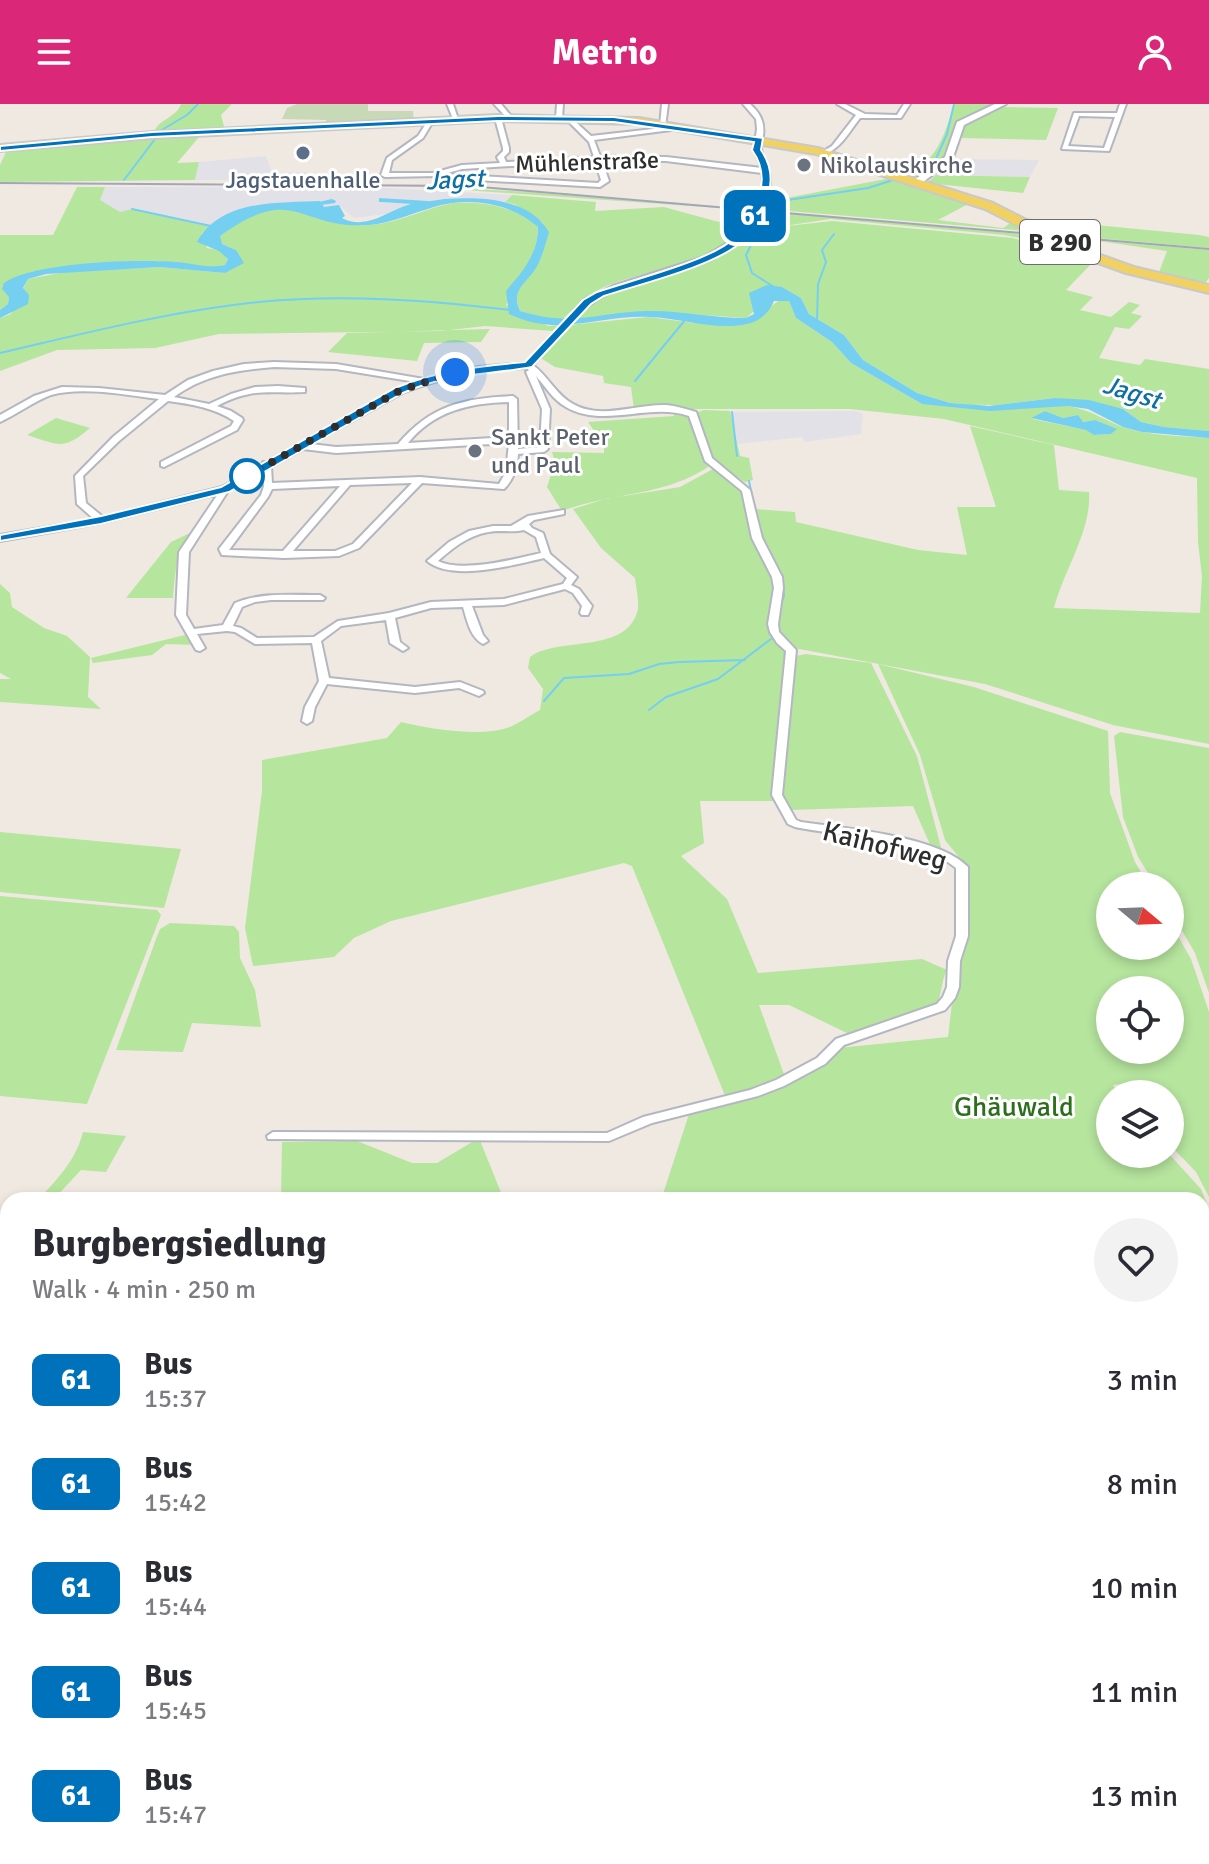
<!DOCTYPE html>
<meta charset="utf-8">
<style>
:root{--surface:#fff;--page:#f2f2f3;--text:#2b2b33;--muted:#7c7c81;--accent:#db2777}
body{margin:0;font-family:Signika,sans-serif;background:var(--page);color:var(--text);height:100vh;display:flex;flex-direction:column;font-size:30px;white-space:nowrap}
*{box-sizing:border-box;margin:0}
p{font-size:26px;color:var(--muted)}
.icon{flex:none;width:44px;height:44px;fill:none;stroke:currentColor;stroke-width:2;stroke-linecap:round;stroke-linejoin:round}
.map{position:relative;flex:1;overflow:hidden}
.sheet{position:absolute;left:0px;top:1088px;width:1210px;height:672px;display:flex;flex-direction:column;background:var(--surface);border-radius:24px 24px 0 0;box-shadow:0 4px 12px #0003}
.sheet>*{flex:none}
.badge{padding:0 16px;border-radius:12px;font-size:28px;line-height:52px}
.needle{width:52px;rotate:109deg}
.buttons{position:absolute;left:1096px;top:768px;display:grid;gap:16px}
.buttons a{display:grid;place-items:center;width:88px;height:88px;border-radius:50%;background:var(--surface);box-shadow:0 4px 12px #0003;font-size:40px}
.you{position:absolute;width:40px;height:40px;margin:-20px;border:6px solid #fff;border-radius:50%;background:#1a73e8;box-shadow:0 0 0 12px #1a73e833}
.map>.badge{position:absolute;translate:-50% -50%;box-shadow:0 0 0 4px #fff}
.round{display:grid;place-items:center;flex:none;width:84px;height:84px;border-radius:42px;background:var(--page)}
.headline{display:flex;align-items:center;justify-content:space-between;height:136px;padding:0 32px}
h1{font-size:38px;font-weight:700;line-height:60px}
ul{padding:0;list-style:none}
li{display:flex;align-items:center;gap:24px;height:104px;padding:0 32px}
li div{flex:1}
li b{display:block;font-size:30px}
li em{font-style:normal}
li .badge{min-width:88px;font-weight:700;text-align:center}
header{display:flex;justify-content:space-between;align-items:center;height:104px;padding:0 32px;background:var(--accent);color:#fff;font-size:36px;font-weight:700}
.map>svg:first-child{display:block}
.industrial{fill:#e3e1e8}
.green{fill:#b6e59e;fill-rule:evenodd}
.cemetery{fill:#c8d9b8}
.water{fill:#75cff0}
.lines{fill:none;stroke-linecap:round;stroke-linejoin:round}
.stream{stroke:#75cff0;stroke-width:2}
.canal{fill:#75cff0;fill-rule:evenodd}
.minor-casing{stroke:#b4b7c1;stroke-width:4}
.tertiary-casing{stroke:#b4b7c1;stroke-width:4}
.primary-casing{stroke:#c9c9c9;stroke-width:4}
.minor{fill:#fff;fill-rule:evenodd}
.tertiary{fill:#fff;fill-rule:evenodd}
.primary{fill:#f2d163;fill-rule:evenodd}
.rail{stroke:#a3a6b8;stroke-width:2}
.line{fill:#0072bc;stroke:#fff;stroke-width:2}
.walk{stroke:#2e2e2e;stroke-width:8;stroke-dasharray:0 14.4}
.service-dot{fill:#5c6f8a;stroke:#fff;stroke-width:3}
.worship-dot{fill:#6b7280;stroke:#fff;stroke-width:3}
.stop-dot{fill:#fff;stroke:#0072bc;stroke-width:4}
.labels{text-anchor:middle;stroke-width:6;stroke-linejoin:round;paint-order:stroke}
.far-street-label{font-size:24px;fill:#2e2e2e;stroke:#fff}
.far-worship-label{font-size:24px;fill:#5b616d;stroke:#fff;text-anchor:start}
.far-service-label{font-size:24px;fill:#4e5e75;stroke:#fff}
.far-water-label{font-size:26px;font-style:italic;fill:#0d6fa3;stroke:#fff}
.shield{fill:#fff;stroke:#6d6d6d;stroke-width:2}
.shield-label{font-size:26px;font-weight:bold;fill:#2e2e2e}
.street-label{font-size:28px;fill:#2e2e2e;stroke:#fff}
.park-label{font-size:28px;fill:#2c6e1b;stroke:#fff}
</style>
<header><svg class="icon" aria-label="menu" viewBox="0 0 24 24"><path d="M4 6h16M4 12h16M4 18h16"/></svg>Metrio<svg class="icon" aria-label="person" viewBox="0 0 24 24"><circle cx="12" cy="8" r="4"/><path d="M4 21q1-7 8-7t8 7"/></svg></header>
<div class="map">
<svg width="1209" height="1760" viewBox="0 0 1209 1760">
<rect width="100%" height="100%" fill="#efe9e1"/>
<path class="industrial" d="M266,52l6,17 35,-1 -5,8h-107l4,-18z
M953,55l86,1 -9,17 -94,-2z
M105,83h263l143,8 -6,7 -61,-3 -38,6 -20,9 -32,4 -15,-13 -16,2 -3,-6 -58,3 -31,8 -21,14 -90,-14 -21,-12z
M855,307l8,3 -2,20 -56,8 -3,-5 -65,7 -7,-32z"/>
<path class="green" d="M181,0h51l-11,11 4,15 -71,2c5,-13 22,-14 27,-28z
M955,0h41l-36,16 -11,31 -8,12 -26,17 -14,-4c39,-16 40,-36 54,-72z
M999,3l59,1 -12,32 -86,-2 6,-16z
M259,28l-60,5 -22,26 22,-1 -4,18 -195,2v-17l7,-15 106,-10z
M936,71l94,2 -7,16 -96,-10z
M891,74l81,24 -34,18 65,8 12,-8 23,12 -273,-23 11,-9z
M394,81l136,7 217,18z
M77,83h28l-5,13 20,12 12,-3 78,17 -9,8 6,14 12,2 9,9 -3,6 -12,3 -57,-7 -126,11 -21,25 -1,7 -8,6v-75h53z
M512,91l84,7 -1,9 69,-4 51,14 30,5c-31,42 -97,41 -143,62 -16,8 -27,19 -39,31l-13,1 -30,-9c-12,-28 14,-31 22,-56 3,-9 1,-22 1,-32l-29,-19 -9,-2z
M453,99c32,-1 61,3 85,24 0,29 -19,54 -32,78l42,21 10,-1 -5,6 -68,-5 -44,5 -222,3 -64,14 -98,2 -57,21v-53l11,-4 17,-35 37,-7 94,-5 66,6 11,-23 -14,-6 -3,-8c24,-16 55,-37 85,-24 21,8 43,15 66,13 29,-2 55,-17 83,-22z
M763,107l280,25 19,11 -57,-12 -175,-16 -46,7 -25,-2 -3,-1z
M1023,114l176,17 10,2v11l-159,-14z
M832,117l181,17 44,14 13,-1 23,11 -27,28 27,7 -13,13 31,7 18,-15 11,3 -9,8 11,3 -13,13 -14,-2 -16,31 41,7 5,-6 64,10v62l-45,-4 -23,-5 -18,-13 -68,-11 -66,8 -39,-3 -33,-10 -54,-33 -19,-25 -35,-21 -8,-16 -19,-11 -36,31 -101,-7 -72,9c45,-50 147,-41 177,-90z
M1092,136l117,10v28l-5,7 -46,-10 9,-24z
M781,195l8,2 7,17 36,24 19,21 71,41 145,2c26,4 37,15 59,22 27,8 56,8 83,10v306l-96,-19 -128,-41 -191,-36 -15,-14 -4,-14 8,-35 -25,-54 -3,-22 40,3 1,10 122,28 49,5 -10,-48h39l-26,-81 84,19 5,45 30,2c3,38 -26,80 -35,116l146,5 2,-37 -4,-34 -1,-64 -253,-59 -94,-10h-216l-3,-22 -27,-4 -1,-7 -48,-9 -16,-10 30,-32 79,-8 47,6 52,1zM1045,307l18,7 15,-3 4,7 13,-2 21,9 -5,5 -17,1 -7,-5 -55,-11z
M490,225l-9,13 -57,1 -7,18 -89,-9 19,-19z
M675,306l16,4 21,50c-44,33 -101,28 -150,47l-15,-24 8,-25 -3,-10 52,1v-8l-16,-23 86,-6z
M704,306l26,1 10,45 9,2 4,22 -8,2 -31,-20 -16,-46v-4z
M56,314l34,10c-27,23 -31,17 -63,7z
M715,364l31,23 29,88 5,65 7,9 -10,148h-77l4,42 -23,13 46,43 31,74 164,-14 25,11c-7,12 -4,27 -13,38l-85,26 -60,-29h-30l26,72 -59,21 -94,-232 -8,-3 -233,58 -37,17 -20,19 -81,9 -8,-38 17,-137v-31l125,-22 14,-16c28,7 78,15 106,6 11,-4 22,-12 33,-18l3,-21 -15,-21 2,-11c28,-21 98,-2 108,-48 1,-9 -2,-22 -3,-31l-34,-30 -28,-39 32,-10 75,-12z
M190,429c-14,20 -15,41 -17,65h-47l45,-56z
M0,480l10,9 2,14 32,21 23,8 23,21 -2,40 13,12 -101,-7v-23h11l-11,-6z
M189,530l7,11 -30,-1 -14,11 -59,8 -2,-5z
M806,550l65,9 46,93 25,95 -10,-2 -19,-43 -122,4 -11,-18 15,-136z
M878,560l96,23 134,44 2,62 25,69 14,24h-39v60h60v-24l21,37 18,53v185l-13,-25 -26,-27v-51h-41l-7,-10 -9,1 5,9h-8v60h59l32,35 8,21v654h-500l-2,-8h495v-656h-541l29,-89 86,-23 33,-13 29,-27 110,-11 18,-153 -4,-23 -17,-21 -25,-85zM1110,886h60v60h-60z
M1120,628l89,16v245l-14,-40 -25,-43v-24h-14l-18,-29 -15,-40 -9,-81z
M0,728l181,17 -17,59 -164,-16z
M0,792l157,14 4,5 -74,189 -87,-8z
M170,819l64,3 5,6 1,26 15,32 6,37 -69,-4 -9,29 -67,-2 40,-111 4,-10z
M83,1028l43,4 -20,36 -25,-2 -27,29 -14,-1c18,-20 36,-38 43,-66z
M479,1034l25,62h-223l1,-58 75,-1 55,22h25z
M0,1282h8v87l-8,-1z
M0,1425l8,1v143l-5,5h-3z
M145,1752h367l-3,8h-365z"/>
<path class="cemetery" d="M297,0h71v7h45l1,11 -89,5 1,-7 -44,-1 5,-11z"/>
<path class="water" d="M444,95c36,-2 84,-2 105,33 -4,13 -7,28 -15,39 -11,15 -23,20 -14,40 54,16 74,2 125,0 33,-1 67,7 101,7l8,-4 -5,-21 18,-8 15,2 19,11 8,16 35,21 19,25 54,33 33,10 39,3 66,-8 34,2 34,9 18,13 23,5 45,4v7l-67,-6 -19,-5 -35,-18 -21,-3 -77,5 -68,-7 -71,-41 -19,-21 -36,-24 -7,-17h-15c-5,12 -14,20 -27,23 -31,7 -66,-6 -98,-7 -51,-2 -89,21 -140,-3l-3,-23c17,-20 32,-37 32,-64 -27,-24 -69,-31 -104,-20 -21,6 -42,16 -65,18 -71,5 -73,-44 -149,11l2,8 14,6 8,13 -19,10 -66,-6 -113,7 -18,5 -5,9 6,7 -1,9 -28,14v-8l8,-6 1,-7 -7,-8 2,-6c29,-21 134,-24 172,-21 17,1 32,7 49,3l3,-6 -9,-8 -22,-9c23,-43 82,-39 123,-41l4,6 15,-2 6,11 -3,2c25,13 46,-8 69,-14 11,-2 22,-3 33,-5z
M1045,307l18,7 15,-3 5,7 12,-2 22,9 -6,5 -17,1 -8,-5 -55,-12z"/>
<g class="lines">
<path class="stream" d="M160,27l27,-16 11,-11
M903,72l31,-13 13,-29 7,-30
M124,76l31,-41
M132,105l79,17
M774,183l-22,-14 -6,-18 24,-47 11,-7 87,-13 28,-9
M817,216l1,-36 8,-22 -4,-12 12,-16
M0,249c86,-20 171,-42 259,-51 84,-8 168,-2 251,8
M635,277l50,-61
M732,308l5,44
M749,377l10,48
M746,405l6,30
M780,502l4,-10 -2,-17
M544,597l20,-23 65,-4 30,-10 20,-2 66,-2
M649,606l17,-13 52,-18 53,-40"/>
<path class="canal" d="M379,94l49,3 4,2 -4,2 -46,-3h-3z
M332,95l4,2 -1,2 -21,3 -4,-2z"/>
<g class="minor-casing">
<path id="minor" d="M447,0h6l6,18 -5,-1z
M494,0h7l11,13v2h-4z
M557,0h6l-1,14 -3,2 -3,-2z
M662,0h6l-3,23 12,-1 3,2 -1,1 -85,11 6,16 66,1 96,11 -8,-18 3,-21 -1,-10 -13,-15h7c10,9 15,18 13,32 0,4 -2,8 -2,12 0,10 10,19 9,35 -1,13 -6,24 -12,34 -35,59 -101,52 -155,79 -24,12 -51,48 -70,69 15,11 23,30 40,39 28,16 63,0 93,1 10,1 20,4 30,7l16,46 38,32 12,48 20,39 1,11 -5,36 1,8 17,18 -14,145 14,25 5,2c43,6 137,14 167,45v69l-8,25 -1,26 -4,11 -10,12 -101,35 -19,19 -41,22 -26,10 -106,27 -43,18 -341,-2 -1,-3 6,-4 334,1 36,-16 107,-27 26,-10 41,-22 19,-19 101,-35 6,-7 4,-10 1,-26 8,-25v-68c-37,-31 -114,-31 -161,-41l-7,-3 -16,-29 14,-144 -9,-8 -7,-11 -2,-8 6,-36 -2,-11 -20,-39 -10,-47 -37,-30 -16,-45c-39,-14 -86,13 -123,-9 -13,-7 -21,-21 -30,-31l14,33 -2,40 -4,3 -26,2c-1,14 -4,25 -14,35l-82,-6 -63,65 -20,8 -55,2 -62,-3 -3,-6 42,-54 3,-9 -2,-14 -34,19 -39,61 -3,63 8,14 29,-4 12,-22c27,-11 55,-8 85,-8l5,3 -2,2h-52l-16,2 -13,5 -9,19 8,2 16,10 57,-1 24,-16 51,-8 42,-11 73,-3 59,-15 4,-6 -23,-20c-30,7 -92,24 -117,3l22,-19 20,-11 24,-5h18l17,-10 36,-6v4l-30,6 -5,4 3,4 11,5 7,21 27,23 -6,8 8,4 13,17 -4,9h-6l-2,-2 2,-7 -9,-13 -8,-4 -61,16 -32,1 11,29 5,6 -5,3c-13,-7 -16,-24 -20,-37l-32,1 -36,10 5,24 8,6 -5,3 -13,-8 -4,-23 -45,6 -20,15 8,37 86,9 45,-5 23,9 1,2 -5,3 -20,-8 -44,5 -88,-9 -12,23 -3,14 -5,3 -5,-3 3,-14 14,-26 -7,-38 -57,1 -20,-12 -8,-1 -30,3 8,14 -5,3 -4,-1 -20,-35 3,-63 39,-58 -117,29 -101,18v-6l94,-16 -17,-15 -2,-28 38,-39 46,-38c-31,-4 -78,-13 -108,-4 -18,7 -34,19 -51,27v-7l34,-19 28,-9 37,1 66,7 23,-15 25,-9 31,-7 30,-2 62,2 88,15 54,-12 48,-4 58,-63 29,-14 91,-29 27,-16 14,-15 14,-25 4,-15 -1,-13 -96,-12 -57,-1 -7,1 7,20 -9,6 -160,-9 -3,-2 -52,1 -4,-2 6,-17 31,-22 9,-14 5,1 -9,15 -31,22 -3,13h44l29,-8 38,-2 -3,-6 6,-6v-3l-8,-30 3,-2 3,2 8,30v4l-5,5 2,5 88,-5 -5,-15 -23,-23v-2h4l21,19 71,-8 -2,-2zM595,57l6,19 -3,3 -154,-9 18,-5zM274,263l62,2 80,13 -20,7 -129,73h-4l-1,3 -40,22 -119,30 -17,-14 -3,-27 36,-35 49,-40c23,3 47,7 66,20l-3,5 -70,36v4l3,1 73,-37 6,-10 -1,-2 -11,-7 -14,-5c36,-19 51,-12 88,-14v-4l-27,-2 -23,1 -24,7 -22,10 -35,-7c30,-22 63,-27 100,-30zM526,264l3,2 -3,2 16,37 -2,38 -22,2 -1,-50 -4,-3c-49,2 -82,9 -115,48l-62,3 -25,-3 91,-51c40,-16 81,-23 124,-25zM509,298v35l-101,6c26,-32 61,-40 101,-41zM509,339l-3,29 -7,12 -79,-7 -148,6 -1,-16 32,-18 33,4zM412,379l-59,61 -18,7h-42l57,-66zM340,382l-57,65 -54,-1 39,-53 4,-8zM524,426l12,7 5,16c-27,6 -78,20 -103,8 18,-16 35,-29 60,-30 9,0 18,1 26,-1z
M837,0h8l20,10 32,1 7,-11h6l-9,14h-41c-11,14 -21,34 -38,36v-2l10,-6 24,-31z
M1120,0h6l-17,47 -47,-2 12,-36h43zM1079,12l36,1 -11,31 -36,-2z"/>
</g>
<g class="tertiary-casing">
<path id="tertiary" d="M995,0h11l-42,21 -12,35 -33,25h-6v-4l32,-24 12,-35z"/>
</g>
<g class="primary-casing">
<path id="primary" d="M498,11l141,3 179,30 175,55 88,45 53,19 75,18v8l-83,-20 -53,-19 -88,-45 -169,-55 -177,-30 -141,-3 -346,17 -152,13v-6l152,-13z"/>
</g>
<use href="#minor" class="minor"/>
<use href="#tertiary" class="tertiary"/>
<use href="#primary" class="primary"/>
<path class="rail" d="M0,79l469,3 740,63"/>
</g>
<path class="line" d="M498,12l116,1 149,21 -2,12c10,14 12,30 7,47 -6,15 -16,37 -29,47 -28,23 -99,40 -135,52l-13,8 -59,63c-49,9 -81,5 -129,26l-174,99 -128,32 -101,17v-6l101,-19 120,-29 174,-99c43,-18 85,-22 130,-26l58,-62 14,-8c32,-11 116,-32 137,-54 11,-12 19,-27 25,-42 5,-16 3,-32 -7,-46l2,-8 -140,-20 -116,-1 -346,16 -152,14v-5l152,-14z"/>
<g class="lines">
<path class="walk" d="M247,372l152,-85 56,-19"/>
</g>
<circle class="service-dot" cx="303" cy="49" r="8"/>
<g class="worship-dot">
<circle cx="804" cy="61" r="8"/>
<circle cx="475" cy="347" r="8"/>
</g>
<circle class="stop-dot" cx="247" cy="372" r="16"/>
<g class="labels">
<g class="far-street-label">
<text transform="translate(587 58) rotate(-2)" y="8">Mühlenstraße</text>
</g>
<g class="far-worship-label">
<text x="820" y="69">Nikolauskirche</text>
<text x="491" y="341">Sankt Peter<tspan x="491" dy="28">und Paul</tspan></text>
</g>
<g class="far-service-label">
<text x="303" y="84">Jagstauenhalle</text>
</g>
<g class="far-water-label">
<text transform="translate(455 75) rotate(-3)" y="9">Jagst</text>
<text transform="translate(1132 288) rotate(17)" y="9">Jagst</text>
</g>
<rect class="shield" x="1020" y="116" width="80" height="44" rx="6"/>
<g class="shield-label">
<text x="1060" y="147">B 290</text>
</g>
<g class="street-label">
<text transform="translate(885 741) rotate(14)" y="10">Kaihofweg</text>
</g>
<g class="park-label">
<text x="1014" y="1012">Ghäuwald</text>
</g>
</g>
</svg>
<div class="buttons">
<a><svg class="needle" viewBox="-14 -14 28 28"><path d="M0-13l5 13h-10z" fill="#e53935"/><path d="M0 13l5-13h-10z" fill="#7c7c81"/></svg></a>
<a><svg class="icon" aria-label="locate" viewBox="0 0 24 24"><circle cx="12" cy="12" r="6"/><path d="M12 2v4M12 18v4M2 12h4M18 12h4"/></svg></a>
<a><svg class="icon" aria-label="layers" viewBox="0 0 24 24"><path d="M12 4l9 5-9 5-9-5zM3 14l9 5 9-5"/></svg></a>
</div>
<div class="you" style="left:455px;top:268px"></div>
<b class="badge" style="left:755px;top:112px;background:#0072bc;color:#fff">61</b>
<section class="sheet">
<div class="headline"><div><h1>Burgbergsiedlung</h1><p>Walk · 4 min · 250 m</p></div><a class="round"><svg class="icon" aria-label="heart" viewBox="0 0 24 24"><path d="M12 20l-8-8c-3-5 5-10 8-4 3-6 11-1 8 4z"/></svg></a></div>
<ul>
<li><span class="badge" style="background:#0072bc;color:#fff">61</span><div><b>Bus</b><p>15:37</p></div><em>3 min</em></li>
<li><span class="badge" style="background:#0072bc;color:#fff">61</span><div><b>Bus</b><p>15:42</p></div><em>8 min</em></li>
<li><span class="badge" style="background:#0072bc;color:#fff">61</span><div><b>Bus</b><p>15:44</p></div><em>10 min</em></li>
<li><span class="badge" style="background:#0072bc;color:#fff">61</span><div><b>Bus</b><p>15:45</p></div><em>11 min</em></li>
<li><span class="badge" style="background:#0072bc;color:#fff">61</span><div><b>Bus</b><p>15:47</p></div><em>13 min</em></li>
</ul>
</section>
</div>
